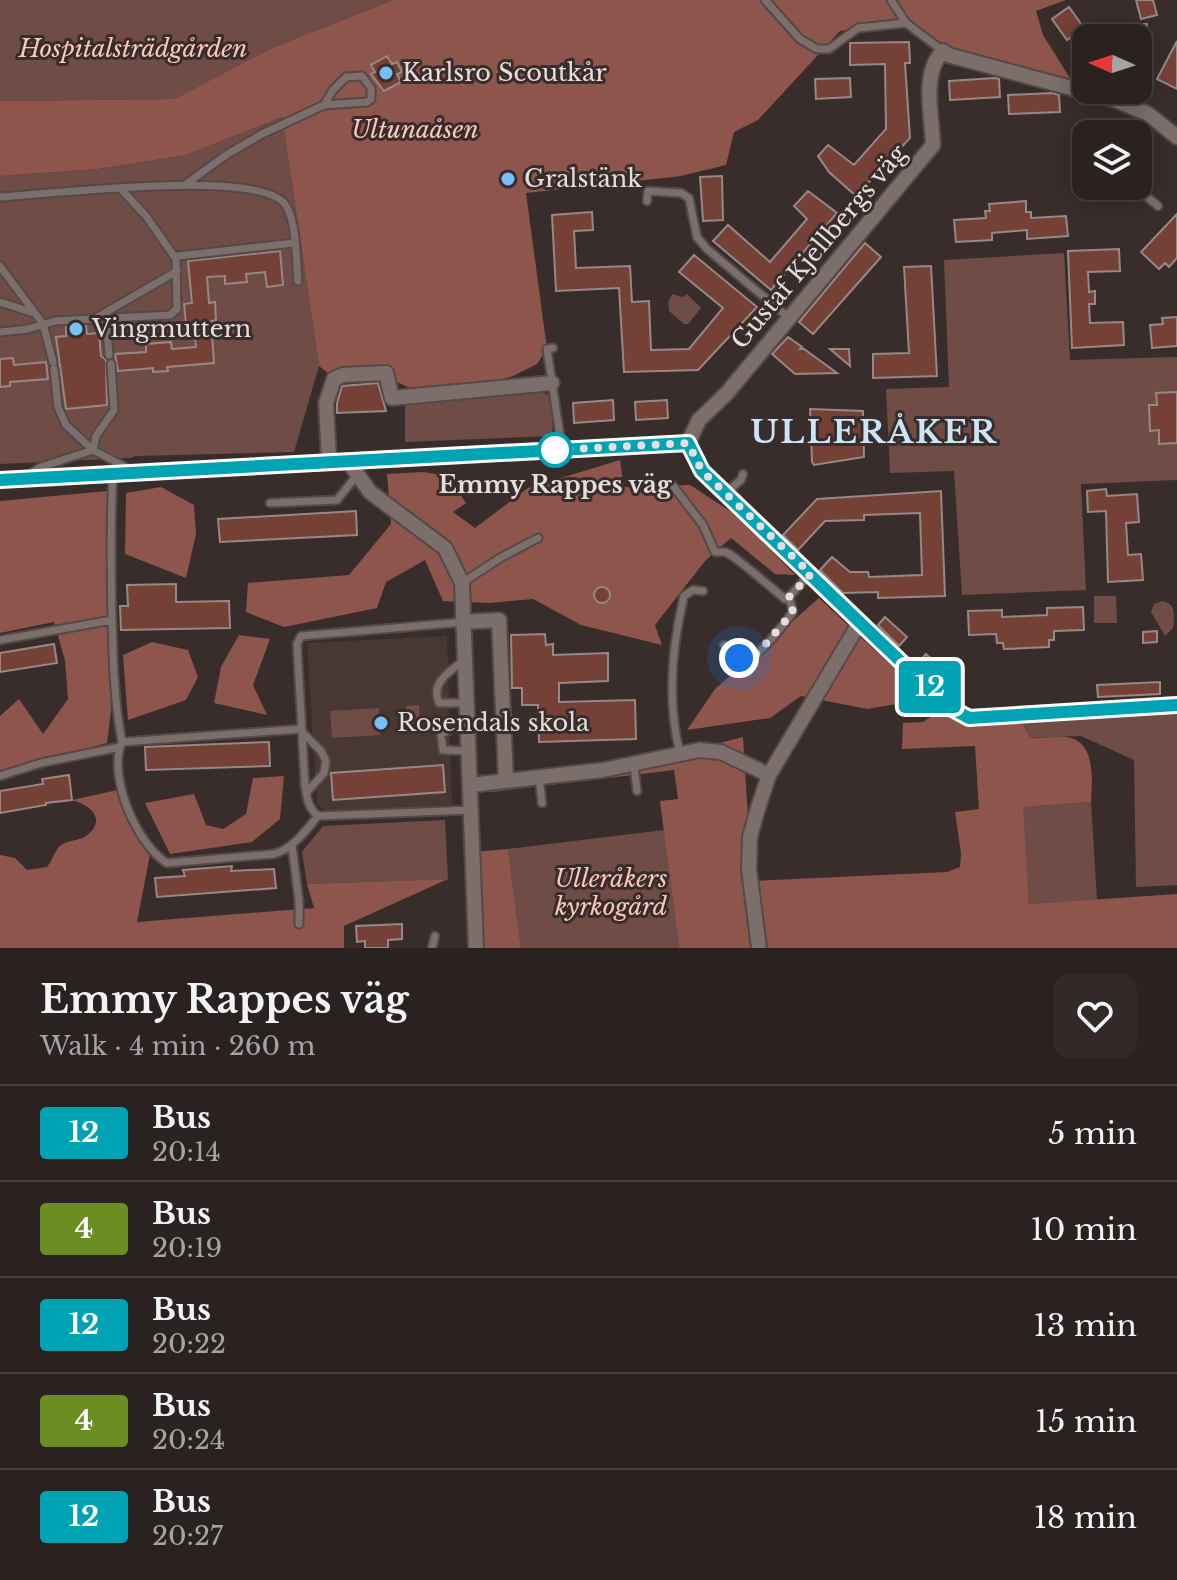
<!DOCTYPE html>
<meta charset="utf-8">
<style>
:root{--surface:#2a2220;--page:#322a29;--text:#f1f3f6;--muted:#a5a4a5;--line:#463f3e}
body{margin:0;font-family:"Libre Baskerville",serif;background:var(--page);color:var(--text);height:100vh;display:flex;flex-direction:column;font-size:30px;white-space:nowrap}
*{box-sizing:border-box;margin:0}
p{font-size:26px;color:var(--muted)}
.icon{flex:none;width:44px;height:44px;fill:none;stroke:currentColor;stroke-width:2;stroke-linecap:round;stroke-linejoin:round}
.map{position:relative;height:948px;overflow:hidden}
.side{display:flex;flex-direction:column;background:var(--surface);flex:1}
.side>*{flex:none}
.badge{padding:0 16px;border-radius:6px;font-size:28px;line-height:52px}
.needle{width:52px;rotate:273deg}
.fabs{position:absolute;left:1072px;top:24px;display:grid;gap:16px}
.fabs a{display:grid;place-items:center;width:80px;height:80px;border-radius:16px;background:var(--surface);box-shadow:0 4px 20px #0003,0 0 0 2px var(--line);font-size:40px}
.you{position:absolute;width:40px;height:40px;margin:-20px;border:6px solid #fff;border-radius:50%;background:#1a73e8;box-shadow:0 0 0 12px #1a73e833}
.map>.badge{position:absolute;translate:-50% -50%;box-shadow:0 0 0 4px #fff}
.round{display:grid;place-items:center;flex:none;width:84px;height:84px;border-radius:16px;background:var(--page)}
.summary{display:flex;align-items:center;justify-content:space-between;height:136px;padding:0 40px}
h1{font-size:38px;font-weight:700;line-height:60px}
ul{padding:0;list-style:none}
li{display:flex;align-items:center;gap:24px;height:96px;padding:0 40px;border-top:2px solid var(--line)}
li div{flex:1}
li b{display:block;font-size:30px}
li em{font-style:normal}
li .badge{min-width:88px;font-weight:700;text-align:center}
.map>svg:first-child{display:block}
.built{fill:#493734}
.green{fill:#6f4d46}
.forest{fill:#8d554b}
.building{fill:#754036;stroke:#968885;stroke-width:2}
.lines{fill:none;stroke-linecap:round;stroke-linejoin:round}
.lane-casing{stroke:#534948;stroke-width:11}
.street-casing{stroke:#534948;stroke-width:18}
.lane{stroke:#7c6e6b;stroke-width:7}
.street{stroke:#7c6e6b;stroke-width:14}
.line-casing{stroke:#fff;stroke-width:18}
.line{stroke:#00a3b4;stroke-width:12}
.walk{stroke:#e6dedd;stroke-width:8;stroke-dasharray:0 14.4}
.poi-dot{fill:#75c0f6;stroke:#382d2a;stroke-width:3}
.stop-dot{fill:#fff;stroke:#00a3b4;stroke-width:4}
.labels{text-anchor:middle;stroke-width:6;stroke-linejoin:round;paint-order:stroke}
.park-label{font-size:24px;font-style:italic;fill:#fcc6bc;stroke:#382d2a}
.poi-label{font-size:24px;fill:#e6dedd;stroke:#382d2a;text-anchor:start}
.street-label{font-size:24px;fill:#e6dedd;stroke:#382d2a}
.stop-label{font-size:24px;font-weight:bold;fill:#e6dedd;stroke:#382d2a}
.district-label{font-size:32px;font-weight:bold;letter-spacing:2px;fill:#cae5fa;stroke:#382d2a}
</style>
<div class="map">
<svg width="1177" height="948" viewBox="0 0 1177 948">
<rect width="100%" height="100%" fill="#382d2a"/>
<path class="built" d="M447,636l5,169 -127,7 -8,-9 -10,-160z"/>
<path class="green" d="M0,0h393l-119,47 -100,52 -174,2z
M282,117l37,249 -25,86 -159,4 -4,2 -131,6v-288l99,-7 87,-14z
M1064,253l6,107 107,-3v123l-96,4 5,106 -124,5 -8,-124 -64,2 -4,-84 63,-2 -5,-127z
M672,294l11,3 4,-3 14,14 -13,16h-4l-15,-13 -1,-9z
M533,389l21,8 -2,39 -147,6v-41z
M1094,596h22l1,27h-23z
M1162,601c15,3 12,14 11,27l-8,8 -14,-24 3,-8z
M419,705l2,28h-13l-2,-27z
M379,708l1,27 -48,3 -2,-27z
M1177,714v171l-41,2 -2,-127 -53,-24 -50,2 -9,-15z
M1091,802l6,98 -68,4 -7,-97z
M445,820l3,59 -141,5 -5,-32 21,-26z
M664,830l15,118h-158l-13,-99z"/>
<path class="forest" d="M393,0h673l-30,11 7,24 32,51 -120,-30 -49,-33 -66,8 -82,89 -24,12 -8,33 -45,11 -155,17 21,156 -10,15 -24,12 -37,12 -56,4 -45,-19h-47l-9,-7 -37,-249 -96,38 -87,14 -99,7v-75l174,-2 100,-52z
M620,460l4,27 66,-2 49,32 56,58 -20,-1 -44,-36 -26,23 -50,64 7,20 -81,-20 -48,-26 -44,4 -46,-2 -18,-41 -39,22 -9,26 -93,19 -38,-15 2,-29 101,-8 42,-51 -4,-50 36,-2 25,4 18,27 -13,9 22,16 53,-40z
M161,487l33,18 2,29 -10,44 -61,-24 1,-61z
M107,491l4,220 -4,32 -107,30v-57l19,-17 24,35 25,-35 -3,-39 -11,-38 -54,11v-132z
M819,598l108,101 -60,10 -66,-13 -31,22 -83,12 28,-41z
M239,635l31,4 -17,46 14,30 -53,-12 7,-36z
M152,642l36,8 10,27 -12,23 -58,20 -5,-65z
M947,706l22,12 43,-3 10,8 9,15c12,1 29,-3 40,0 25,7 21,45 20,64l-68,5 6,97 148,-10v54h-498l-19,-147 18,-2 -4,-29 -182,22 -22,-7 210,-32 63,-16 9,144 195,-9 13,-5 1,-14 -6,-41 24,-3 -4,-63 -73,3 1,-26 20,-1z
M284,776l-4,43 -28,23 -82,12 -25,-51 49,-9 12,31 17,4 23,-15 7,-36z
M122,789l29,60 -14,73 177,-14 -7,-24 141,-5 -104,47v22h-344v-93l15,3 12,12 20,-3c6,-7 7,-16 14,-22 7,-5 18,-4 25,-9 22,-17 4,-31 -14,-36z
M508,849l13,99h-45l-3,-96z"/>
<path class="building" d="M1136,0h17l4,15 -16,4z
M1069,7l15,21 -17,12 -15,-21z
M1131,24h16l-1,23 6,1 -5,24 -9,-2v-32h-8z
M1177,41v48l-20,-10z
M909,42l1,21h-5l5,75 -54,58 -27,-24 -11,-16 10,-11 26,20 32,-36 -1,-65 -35,1v-22z
M387,56l5,8 5,-2 5,10 -5,2 4,8 -17,9 -13,-17 4,-2 -4,-7z
M850,78l1,19 -35,2 -1,-20z
M995,78l4,1 1,18 -50,3 -1,-19z
M1052,93l7,2 1,17 -51,2 -1,-19z
M722,176l1,44 -20,1 -3,-44z
M808,191l29,22 -66,77 -58,-49 15,-16 42,37 37,-43 -13,-13z
M1026,201v11h5v6l35,-2 2,20 -41,3v-9l-35,3v7l-36,2 -2,-22 32,-2 -1,-7h5l-1,-7z
M592,212l1,18 -19,1 2,37 54,-2 2,36 17,-1 2,49 38,-1 34,-41 -44,-36 15,-17 63,52 -59,63 -74,2 -5,-84 -63,3 -4,-76z
M1177,214v44l-8,9 -4,-4 -6,6 -18,-17z
M865,243l16,14 -68,77 -14,-12z
M1119,249l1,22 -32,1 1,20 6,-1v13h-6l1,19 33,-1 1,23 -52,3 -4,-97z
M280,251l3,34 -16,2 -2,-15 -19,2 1,8 -22,2v-8l-18,1 2,26 6,-1 1,18 -5,1 3,42 -47,4 1,4 -15,1v-4l-35,3 -3,-17 31,-2v-8l25,-2 1,7 24,-2 -2,-23h-8l-2,-20 8,-1 -4,-42z
M931,266l6,110 -64,2v-24l36,-1 -5,-86z
M1177,317v29l-25,2 -2,-23 13,-1 -1,-6z
M86,326l1,8 12,-1 2,23 5,4 1,45 -41,4 -10,-72 10,-1v-9z
M788,337l14,10 -2,2h4l33,24 -42,1 -23,-20z
M830,349h19l1,17z
M13,358l1,7 32,-3 2,17 -38,3v4l-10,1v-28z
M378,383l8,28 -49,2v-10l5,-17z
M1177,392v51l-18,1v-14l-9,1 -1,-26h8l-1,-12z
M613,400l1,20 -40,3 -1,-20z
M667,400l1,18 -32,2 -1,-18z
M810,409l53,2 1,46 -50,8 -2,-3z
M1106,489l1,7 30,-2 2,28 -13,1 2,32 13,-1 2,26 -35,2 -2,-71 -18,1 -1,-21z
M941,491l4,105 -67,2v-6l-35,1 -23,-23 12,-13 18,15h18l1,5 53,-2 -2,-62 -56,2v5l-39,1 -27,29 -15,-15 34,-36z
M356,511l1,24 -137,7 -2,-23z
M176,584v18l53,-1 1,27 -109,2 -1,-24h8l-1,-21z
M594 595a8 8 0 1 1 16 0a8 8 0 1 1-16 0Z
M1083,607l1,23 -30,1v9h-5v7l-45,2 -1,-6h-6l-1,-9 -27,1 -1,-24 34,-1v7l45,-2v-7z
M885,617l22,20 -8,9 -21,-21z
M1157,631v11l-14,1v-11z
M545,634l1,11 7,-1v11l55,-2v28l-49,2v19l76,-2 1,39 -97,3 -1,-37h-16v-17h-10l-1,-53z
M54,644l3,19 -57,9v-19z
M926,654l26,24 -8,9 -26,-24z
M1160,682v12l-62,3 -1,-12z
M269,742l1,24 -124,4 -1,-23z
M443,765l2,27 -112,8 -2,-27z
M69,775l3,25 -26,3v2l-46,8v-22l43,-7 -1,-5z
M232,866l-1,5 43,-2 2,19 -119,9 -2,-19 30,-2 -2,-6z
M402,924v15l-14,1v8h-23v-7l-8,1 -1,-16z"/>
<g class="lines">
<g class="lane-casing">
<path id="lane" d="M765,0l35,39 17,10h12l29,-21 48,-5
M891,0l15,23 37,28
M186,184l40,-29 36,-21 62,-29 43,-3 4,-3v-11l-9,-12 -16,1 -13,13 -9,15
M121,189l25,27 30,43
M1146,196l12,10
M0,197c49,-3 254,-28 284,6 13,15 12,57 14,78
M647,201l1,-10 33,2 8,5 8,39 10,12 82,69
M0,266l43,58 10,38
M0,302l34,11
M96,318l81,-47
M106,318l3,37
M0,332l28,-3 27,-8 115,-6 7,-6 -1,-50 2,-3 116,-13
M553,348l-6,1 15,100
M54,369l4,38 8,18 27,25 38,20
M29,475l12,-8 52,-17 3,-14 18,-26 -3,-46
M113,475c-3,48 -2,95 -1,143 1,42 2,83 10,124l179,-13
M670,482l33,43 12,27h10l6,3c19,14 36,29 54,44l4,-2
M725,493l16,-13 2,-6
M270,503l67,-3 21,-26
M462,583l38,-25 38,-20
M0,640l112,-20
M724,645c5,4 11,11 16,13 17,6 43,-34 53,-46l-4,-15 20,-22
M464,660c-14,12 -34,22 -25,43h28
M466,722l-25,12 2,16 26,1
M302,732l19,19 5,10 -2,12 -18,20
M122,742c-15,34 15,103 45,121l107,-9c20,-6 31,-23 44,-38l153,-6
M680,753c-13,-50 -8,-107 4,-157l9,-6 10,1
M634,765l3,26
M0,776l41,-13 79,-16
M539,777l3,26
M318,816c-10,-8 -11,-18 -13,-30l-8,-142 4,-8 163,-14
M292,846l7,55v23
M432,948l3,-12"/>
</g>
<g class="street-casing">
<path id="street" d="M1075,86l11,-20
M688,443l11,-23 28,-27 206,-248c-1,-29 -12,-72 10,-94l5,4 168,45 32,14 29,23
M329,461l-3,-58 8,-24 9,-4 43,-2 6,25 160,-15
M348,461l22,31 75,56 17,35 14,365
M0,480l688,-37 14,28 245,235 22,12 208,-13
M464,622l35,-2 7,161
M470,785l133,-15 96,-20 22,2 48,23
M759,948l-10,-79 1,-32 8,-29 11,-33 91,-153"/>
</g>
<use href="#lane" class="lane"/>
<use href="#street" class="street"/>
</g>
<g class="lines">
<g class="line-casing">
<path id="line" d="M0,480l688,-37 14,28 245,235 22,12 208,-13"/>
</g>
<use href="#line" class="line"/>
<path class="walk" d="M555,450l133,-7 14,28 109,103 -22,23 4,15 -34,40 -8,6h-12"/>
</g>
<g class="poi-dot">
<circle cx="386" cy="73" r="8"/>
<circle cx="508" cy="179" r="8"/>
<circle cx="76" cy="329" r="8"/>
<circle cx="381" cy="723" r="8"/>
</g>
<circle class="stop-dot" cx="555" cy="450" r="16"/>
<g class="labels">
<g class="park-label">
<text x="133" y="57">Hospitalsträdgården</text>
<text x="415" y="138">Ultunaåsen</text>
<text x="611" y="887">Ulleråkers<tspan x="611" dy="28">kyrkogård</tspan></text>
</g>
<g class="poi-label">
<text x="402" y="81">Karlsro Scoutkår</text>
<text x="524" y="187">Gralstänk</text>
<text x="92" y="337">Vingmuttern</text>
<text x="397" y="731">Rosendals skola</text>
</g>
<g class="street-label">
<text transform="translate(819 247) rotate(-50)" y="8">Gustaf Kjellbergs väg</text>
</g>
<g class="stop-label">
<text x="555" y="493">Emmy Rappes väg</text>
</g>
<g class="district-label">
<text x="874" y="443">ULLERÅKER</text>
</g>
</g>
</svg>
<div class="fabs">
<a><svg class="needle" viewBox="-14 -14 28 28"><path d="M0-13l5 13h-10z" fill="#e53935"/><path d="M0 13l5-13h-10z" fill="#a5a4a5"/></svg></a>
<a><svg class="icon" aria-label="layers" viewBox="0 0 24 24"><path d="M12 4l9 5-9 5-9-5zM3 14l9 5 9-5"/></svg></a>
</div>
<div class="you" style="left:739px;top:658px"></div>
<b class="badge" style="left:930px;top:687px;background:#00a3b4;color:#fff">12</b>
</div>
<section class="side">
<div class="summary"><div><h1>Emmy Rappes väg</h1><p>Walk · 4 min · 260 m</p></div><a class="round"><svg class="icon" aria-label="heart" viewBox="0 0 24 24"><path d="M12 20l-8-8c-3-5 5-10 8-4 3-6 11-1 8 4z"/></svg></a></div>
<ul>
<li><span class="badge" style="background:#00a3b4;color:#fff">12</span><div><b>Bus</b><p>20:14</p></div><em>5 min</em></li>
<li><span class="badge" style="background:#6b8e23;color:#fff">4</span><div><b>Bus</b><p>20:19</p></div><em>10 min</em></li>
<li><span class="badge" style="background:#00a3b4;color:#fff">12</span><div><b>Bus</b><p>20:22</p></div><em>13 min</em></li>
<li><span class="badge" style="background:#6b8e23;color:#fff">4</span><div><b>Bus</b><p>20:24</p></div><em>15 min</em></li>
<li><span class="badge" style="background:#00a3b4;color:#fff">12</span><div><b>Bus</b><p>20:27</p></div><em>18 min</em></li>
</ul>
</section>
